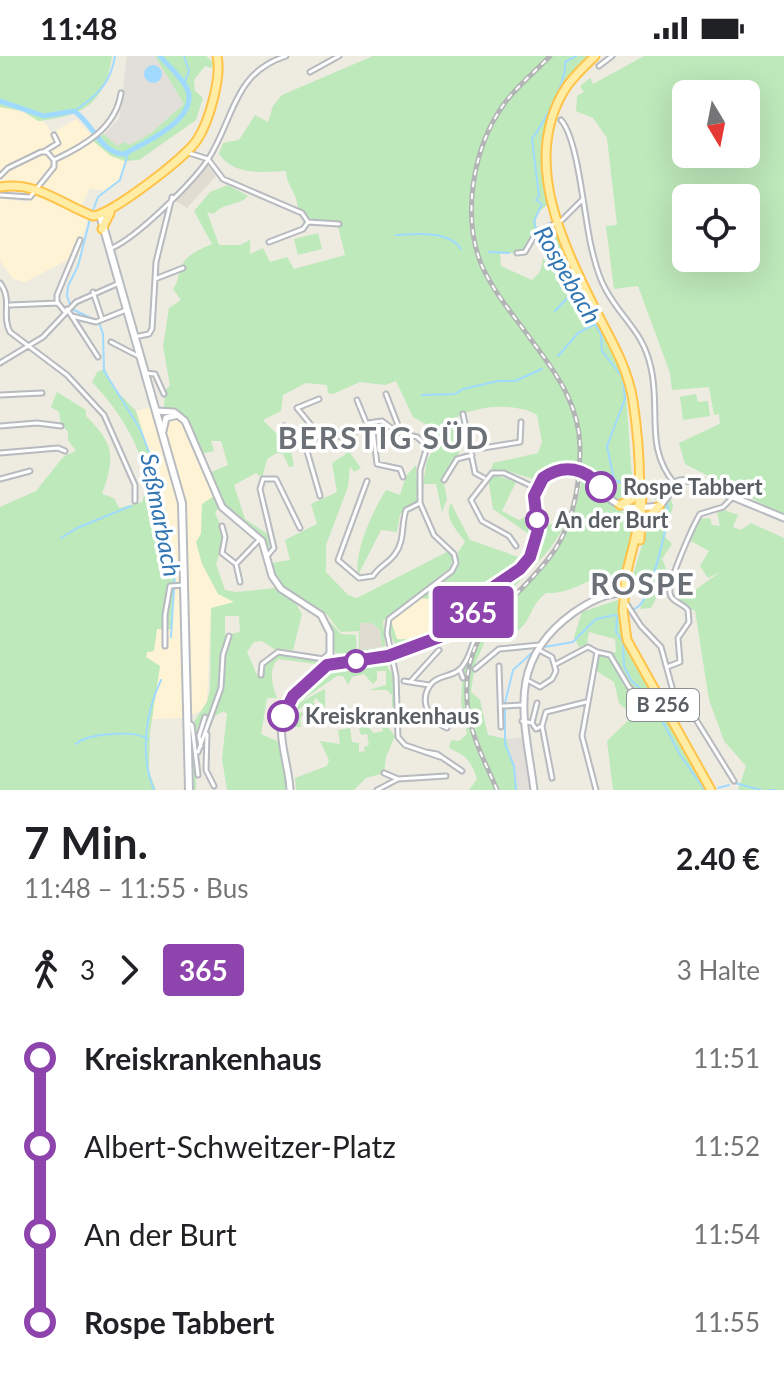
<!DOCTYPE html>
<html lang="de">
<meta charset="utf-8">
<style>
:root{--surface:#fff;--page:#f2f2f2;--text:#202124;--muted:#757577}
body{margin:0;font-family:Lato,sans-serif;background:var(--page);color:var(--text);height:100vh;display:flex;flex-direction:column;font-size:30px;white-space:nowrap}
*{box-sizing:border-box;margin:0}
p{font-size:26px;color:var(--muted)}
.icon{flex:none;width:44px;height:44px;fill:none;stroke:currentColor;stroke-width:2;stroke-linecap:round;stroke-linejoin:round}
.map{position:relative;height:734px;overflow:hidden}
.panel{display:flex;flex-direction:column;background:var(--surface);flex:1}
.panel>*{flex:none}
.badge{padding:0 16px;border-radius:6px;font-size:28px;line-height:52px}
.needle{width:52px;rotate:170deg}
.buttons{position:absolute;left:672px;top:24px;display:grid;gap:16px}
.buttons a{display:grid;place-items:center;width:88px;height:88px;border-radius:12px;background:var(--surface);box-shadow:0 8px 32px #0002;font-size:40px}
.map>.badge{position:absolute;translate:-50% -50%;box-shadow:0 0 0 4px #fff}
.legs{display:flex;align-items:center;gap:12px;height:88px;padding:0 24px;font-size:26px}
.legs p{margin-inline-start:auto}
.headline{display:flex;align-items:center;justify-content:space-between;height:136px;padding:0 24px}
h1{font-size:44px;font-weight:700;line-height:60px}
ul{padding:0 24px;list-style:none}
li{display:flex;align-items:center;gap:28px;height:88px;font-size:30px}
li i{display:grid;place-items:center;width:12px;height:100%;margin:0 10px;background:currentColor}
li i::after{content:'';width:20px;height:20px;margin:-10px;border:6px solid;border-radius:50%;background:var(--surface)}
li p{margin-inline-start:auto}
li:first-child i{background:linear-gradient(#0000 50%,currentColor 0)}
li:last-child i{background:linear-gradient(currentColor 50%,#0000 0)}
.status{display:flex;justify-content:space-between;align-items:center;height:56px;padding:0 40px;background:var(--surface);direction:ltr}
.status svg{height:22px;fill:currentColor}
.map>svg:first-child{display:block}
.commercial{fill:#fff3d5}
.industrial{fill:#e2ded9}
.education{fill:#e1dcd2}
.green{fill:#bde9bb;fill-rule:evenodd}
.water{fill:#a0dbff}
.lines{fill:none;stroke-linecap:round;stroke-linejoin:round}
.stream{stroke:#a0dbff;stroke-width:2}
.river{stroke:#a0dbff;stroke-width:5}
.minor-casing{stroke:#b7babf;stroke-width:7}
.tertiary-casing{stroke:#b7babf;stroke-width:9}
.secondary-casing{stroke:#b7bcc1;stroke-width:10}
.primary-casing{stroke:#ffc349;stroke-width:11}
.minor{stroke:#fff;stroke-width:3}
.tertiary{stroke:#fff;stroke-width:5}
.secondary{stroke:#fff;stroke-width:6}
.primary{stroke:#ffeca5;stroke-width:7}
.rail-casing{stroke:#b3b4b5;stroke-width:5}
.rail{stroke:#fff;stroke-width:2;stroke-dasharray:6;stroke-linecap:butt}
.line-1-casing{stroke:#fff;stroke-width:18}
.line-1{stroke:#8e44ad;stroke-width:12}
.stop-1-dot{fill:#fff;stroke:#8e44ad;stroke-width:4}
.labels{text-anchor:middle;stroke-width:7;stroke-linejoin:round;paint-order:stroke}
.shield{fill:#fff;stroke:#8c8f92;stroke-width:2}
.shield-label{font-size:20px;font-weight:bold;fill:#5a5f64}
.stop-label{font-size:22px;font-weight:bold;fill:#5a5f64;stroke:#fff;text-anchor:start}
.water-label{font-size:24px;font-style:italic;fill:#3176b2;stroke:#fff}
.district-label{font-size:30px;font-weight:bold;letter-spacing:2px;fill:#6b7176;stroke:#fff}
</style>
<div class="status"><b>11:48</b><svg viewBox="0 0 49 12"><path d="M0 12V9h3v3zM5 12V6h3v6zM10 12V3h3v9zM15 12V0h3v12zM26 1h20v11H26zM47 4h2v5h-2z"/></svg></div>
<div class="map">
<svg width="784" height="734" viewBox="0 0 784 734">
<rect width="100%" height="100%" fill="#eeebe1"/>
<path class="commercial" d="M4,48l41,19 7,10 24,-14 35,37 14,5 -9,24 -11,6 -15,-3 -9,19 8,4 -10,43 -54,28 -12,-3 -13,-18v-63l26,4 18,-14 -20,-4 -24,1v-78z
M151,351l5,15 21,-5 12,18 25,61 -12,8 -1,30 -5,8 6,22 16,29 14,5 2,4 -23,7 -4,92 -6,10 -18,7 -32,1 9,-53 -14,-8 1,-6 7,-1 3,-22 16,-25 3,-16 -13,-91 -27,-86z
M461,526l18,3v6l-21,27 -35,19 -26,3 -6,-19 7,-9 24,-14 24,4z"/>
<path class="industrial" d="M127,0h28l29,48 -33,29 -21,12 -13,1 -13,-12 15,-15z
M523,681l6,26 3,27h-14l-11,-51z"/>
<path class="education" d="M207,109l9,11 -29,32 -13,-8z
M360,566l12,1 8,6 2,18 -22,3z"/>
<path class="green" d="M0,0h112c-7,48 -29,60 -74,65l-15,-10 -23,-4z
M155,0h51l7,6 -1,6 -7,-2 -11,14 1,11 8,7 -7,22 -57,40 -14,1 -14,-5 -18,-15 11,-7 13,12 8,-4 5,3 21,-12 33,-29z
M373,0h217l-27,30 -19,76 3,43 -11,9v12l8,4 9,-3 72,153 8,112 -7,2 -3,8 -7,-2c-20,-29 -51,-47 -83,-21l-28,-9 -14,1 2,-8 45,-10 4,-11 -5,-27c-21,-13 -65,-10 -84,5l-1,9 7,8v16l-16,26 4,20 -5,13 -6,-28h-13l4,-24 10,-16 -3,-15 -21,-12 -17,-36 -11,4 -25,-3 -27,12 -5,-1 -1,-8 -21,-2 -23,12 -2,16 -18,9 27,27 4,19 -5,1 -6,-13 -6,-1 -10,6 -5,19 -6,-5 -22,12 11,34 24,16 1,14c-12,-17 -28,-26 -43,-41 -8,-9 -13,-24 -18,-35l19,-8 -7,-24h-10l3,10 -13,3 -15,-37 -22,-9 1,-18 5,-4 -7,-40 6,-38 12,-8 -8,-11c7,-9 4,-15 9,-24 7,-13 20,-16 30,-21l-18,-33 16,-19 18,-7 20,11c-9,10 -24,6 -34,18l-7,-2 12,33h21l10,-5v14l13,-6 7,14 17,-5 7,12 51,-14 -8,-33 -26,-3 -13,-10c-1,-17 -12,-24 -12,-38 -26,1 -51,5 -67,-17l4,-11 16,-3 16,-25 13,7 5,-16 9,-11zM536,180l10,11 -6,25 -8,8 -31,-14 -1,-14 19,2 10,-7z
M644,0h140v459l-99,-51 -6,-21 51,-24 -10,5 -1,-10 -5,1 -5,-28 -37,3 -2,-17 -32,-87 -24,3 -8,-63 11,-1 -10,-87 -14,-20 -17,-7 1,-15 7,-4 -4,-6 10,-8 3,6zM686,38h60v60h-60zM686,142h60v60h-60z
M318,177l4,16 -24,6 -4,-16z
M105,313l9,19 22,23 27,86 12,70 -3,62h-15l-3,22 -7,1 -1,5 14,9 -10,67 -1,38 7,19h-156v-283l36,-16 28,-35 12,-5 -8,-11v-8l-7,-8 -2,-12 -8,-5 6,-15 29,18v6c29,29 29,40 16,78l12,4 5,10 23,-6c14,-39 -24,-93 -50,-120l5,-10z
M696,338l2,8 10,-1 2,15 -27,4 -3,-23z
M339,382l22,30 -7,4 -4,-6 -2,21 -22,58v27l22,23 9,3 84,-43 8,-4 4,5 -3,12 -67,53 2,25 -26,6v-21l-18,1c-6,-6 -10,-14 -16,-19 -21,-16 -48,-19 -53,-50l18,-3 -5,-20 32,-16 -6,-20 26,-12 -5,-29 14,-9zM360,567h12l8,7 2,17 -22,3z
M416,409l2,35 -18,14 -3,18 -16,-2 -23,45c-4,-23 14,-63 28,-85l14,5 6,-19z
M495,419l21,7 -14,29 17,9 14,-7c8,51 -17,47 -46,73 -7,6 -12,18 -18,25 -19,23 -44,30 -72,37l-7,-14 1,-15 66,-50 1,-17 7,-10c-8,-12 -22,-24 -14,-39l19,37 51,18 10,-17 -1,-6 -37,-26 -5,-31zM461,526l17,4 1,5c-21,27 -45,51 -82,48l-6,-18 12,-13 19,-10 24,4z
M582,419l50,45 -2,28 -10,27c-27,-3 -46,20 -74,18 -19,15 -11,27 -35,43l-6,-5 -15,-1 -15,34 -4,28 9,8 8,35 19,4 11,51h-49l8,-11c-6,-18 -11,-24 -28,-31l2,-8 8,1 8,-7 -6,-32 2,-35 20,-47 1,-19c29,-32 48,-24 58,-74l25,-8c-17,43 -60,65 -79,104 8,-6 17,-18 25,-26 36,-37 64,-69 69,-122z
M647,426l23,15 3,9 -8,31 7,7 -10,15 7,16 -18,33 -11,1 11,-32 -19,1 19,-62 2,-3 10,3 1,-12 -16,-9z
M214,440l5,12 -4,4 10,25 -9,27 9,26 11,2 39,-4 21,16 6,10 -9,36 -19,-1 -12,-8 -8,1 -7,10 11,25h4l3,-14 13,-10 42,8 4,5 -28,23 21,-20 -1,-5 -38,-5c-10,11 -6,26 -1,39h-10l-6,36 18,8 8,48h-60l-5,-31 5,-46 -5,-1 -7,4 -12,30 -6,3 -1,41h-5l-2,-61 18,-27 3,-13 1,-81 23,-6 -16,-8 -16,-30 -6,-22 5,-8 1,-30zM225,560h14l1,16 -15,3z
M724,454l14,5 -5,12 8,3 10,-7 33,15v252h-46l8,-24 -22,-25 -15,-41 -14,-90h-6l-14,-11 2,-6h14l29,-21 -12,6 -8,-12 9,-15 -20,-11 9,-21 12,-1 2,7 8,1 -3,-14z
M618,544l7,41 84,149h-96l-6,-49 26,-25 -14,-13 -5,-21 -19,-12 3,-15 18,-3 -1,-13 -26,-7 -2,12 -8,3 -5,-10 8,-25z
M321,556l20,22 15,1 1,20 -22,-2 -5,-25z
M384,605l10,16 2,30h-4v-12l-5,-5h-18l17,-5v-14h-9v9l-4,4 -9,-10 -12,3 -4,8 -5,-9h-6l-42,29 30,-16v19l-9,-10 -3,4 8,7 -16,-4 -11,8 15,-1 8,6 -14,-3 -3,3 1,9h-16l8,-25 38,-33 8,-5z
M373,660l10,5 12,15 -9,21 -2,16 -18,5 -12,12h-58l-1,-12 32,-12 2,-6 -9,-19 20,3 -2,-14 12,-2 2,14 7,1v9l6,-1 -1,-4 5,-2 -2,-11 -6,1 -2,-7 8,-2 7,7 9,-2 -2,-9 -7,1z"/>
<path class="water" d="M144 18a9 9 0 1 1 18 0a9 9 0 1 1-18 0Z"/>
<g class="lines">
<path class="stream" d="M576,0l-11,6c2,19 -21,60 -33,77l7,57 -3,4 6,4 -8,17c3,17 16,35 31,42l9,28 27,43 1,17 21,27 2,21 -18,47 7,34 19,7
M184,28l5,-13 -5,-15
M74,55c22,-14 37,-28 41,-55
M92,157l6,-16 22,-17 9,-29
M90,163l-12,47 -10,20 -1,10 5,13 27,13 4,12 1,37 36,58 13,33 3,34 10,22 9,54 -4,65
M396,179c20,-1 53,-5 65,14
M489,196l20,1
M555,255l17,-18
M558,300l20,-23 17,-9
M422,339l33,-1 8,-5 35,-8h17l27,-12
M706,426l58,25
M647,436l15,6
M667,447c4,15 -16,90 -27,102 -6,6 -15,8 -23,11l-1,16 7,10 1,24 7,14 20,19 29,56 25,35
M61,482l16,-10 54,-22
M544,591l29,-5 23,-23 19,-4
M76,688c12,-11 60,-14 72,-5
M735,727l26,7
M718,732l11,-3
M154,734c-14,-34 -9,-77 7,-110
M516,734l-2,-24 -9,-22v-41l8,-33 22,-20
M770,734h5"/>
<path class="river" d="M0,45l44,15 30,-5c19,12 27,43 50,43 20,-11 73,-34 64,-63 -4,-12 -20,-25 -28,-35"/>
<g class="minor-casing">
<path id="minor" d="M599,10l13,-10
M310,16l29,-16
M561,64c18,20 23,100 31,130 3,13 7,28 14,40 17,31 37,41 45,78 10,42 -7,80 24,116
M45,95l13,-8 -4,-8
M186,96l22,7
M208,103l15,20 79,34 6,9
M0,120l8,-8 33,-16h6l7,8
M0,139l30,2 24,-30v-7c30,-14 62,-32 67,-67
M308,166l31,2
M269,186l34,-13 5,-7
M112,192c25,-11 79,-64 95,-87 27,-40 25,-88 79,-105
M517,197l8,-1 11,-19 26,-13 20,-20
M155,223l28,-11
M0,227c13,17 1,32 10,49l57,43 37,40 31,70v16
M93,236l9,27
M10,249l48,-2
M67,253l31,48
M65,256l-8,-10v-7l23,-55
M72,260l24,6 30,-12
M134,281l15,-3 3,-5 4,-67 16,-65
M111,286l29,15
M0,307l43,-26 33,-35 41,-18
M145,317l10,1 9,20
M386,338l15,39
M0,339l42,-2
M319,343l-22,9 23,28
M357,344l9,22
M463,358l12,59 9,5
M372,367l5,41 23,5 3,8
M0,370l37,-3 24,3
M284,370l25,19
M471,394l49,-8 1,-20
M0,397l58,-5 7,3
M0,423l30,-8
M444,424l13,-21 15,-4
M367,425l-29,79 21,18 14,-2c6,-10 16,-13 22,-22 10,-13 6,-29 11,-44l14,-7
M320,440l-13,-45 9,-14 26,-1 24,-8 2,-5 14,-2 15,11 20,5 8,7 1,6 -6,20v33l14,32 20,19 2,9 -4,8 -63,48 -2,14 9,43 2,61 7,8 35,12
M222,470l3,11 -3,16 14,11 24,-25
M516,490l-7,-10 -27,-15 -11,-21 21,-27h12l32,15
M268,499l6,-7 -14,-59 3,-10h13l24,49
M236,508l4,18
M165,590v-31l5,-29 14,-1
M556,608l32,-17 9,5
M499,610l2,61
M667,611l13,-5 -2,-24 11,-16 -1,-12c-5,-7 -17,-8 -18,-17 -2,-12 23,-67 30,-79l23,-7 11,-11
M475,613l24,-20 41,-4
M460,614l3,8
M261,619l1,-11 16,-12 46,7
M527,624l13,7 12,-8 4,-8 -4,-14 -13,-7
M404,625l6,1 29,-32
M410,626l19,3
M673,635l9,6 52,84
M503,650l19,-1
M428,658l-4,5 8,1
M522,665l10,2 4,6 6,-3
M187,666l5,3 6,50
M532,667l5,-20
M447,672c-18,-7 -29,-27 -16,-44 7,-9 20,-7 28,-14 12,-10 17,-39 22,-52l-5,-11
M207,678l-1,36 8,16
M201,690l-2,-10 6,-19
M198,696l23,-64 2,-33 6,-19
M425,696l12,2 25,17
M384,717l14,6
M552,722l-10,-52 4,-14 40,-10
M377,734l21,-11 48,-3
M596,734l-14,-54 15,-84 13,3 19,32 18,18 26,-14 -12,-44 -20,-21 -15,-23"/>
</g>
<g class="tertiary-casing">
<path id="tertiary" d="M156,355l18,1 11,9 37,86 40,34 10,35 9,13 40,26 9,18v21
M163,375l3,-13 12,-3
M357,602l34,-4
M327,609l-3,-6 6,-5
M290,734c-1,-27 -16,-58 -4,-84 5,-12 43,-43 53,-45 41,-8 73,-7 112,-28 19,-10 24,-31 40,-45 10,-9 24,-13 34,-24 25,-29 -7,-77 28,-93 37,-16 42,23 65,33 12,6 30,3 42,2l19,-25 13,-1 92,38
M534,734c-9,-70 -30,-127 39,-177 16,-11 32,-20 52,-20"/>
</g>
<g class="secondary-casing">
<path id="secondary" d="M100,159l82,288 7,287"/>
</g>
<g class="primary-casing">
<path id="primary" d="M595,0c-13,13 -27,25 -35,42 -36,70 5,150 36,213 15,29 32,57 37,90 6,40 9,86 4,127 -3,22 -13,43 -12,65
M0,131c37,-6 61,17 93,29 19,-2 93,-59 104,-76 12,-18 25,-63 20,-84
M102,173l8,-16
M620,449l12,-6 4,-9
M644,466l15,-16
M640,484l2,-47
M625,534l-2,20 4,30 84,150"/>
</g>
<use href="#minor" class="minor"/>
<use href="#tertiary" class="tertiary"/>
<use href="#secondary" class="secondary"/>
<use href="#primary" class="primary"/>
<g class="rail-casing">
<path id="rail" d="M497,734c-11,-26 -25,-52 -29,-79 -11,-88 49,-104 88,-163 18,-29 24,-66 24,-99 0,-43 -23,-75 -48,-108 -17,-24 -38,-48 -50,-75 -21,-50 -9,-119 22,-162 13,-18 31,-32 46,-48"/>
</g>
<use href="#rail" class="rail"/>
</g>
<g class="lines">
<g class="line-1-casing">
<path id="line-1" d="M283,660l10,-20 34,-31 61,-9 65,-24 14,-11 19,-29 34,-23 10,-12 8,-27 -4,-34 9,-18c21,-15 42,-10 58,9"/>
</g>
<use href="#line-1" class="line-1"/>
</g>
<g class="stop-1-dot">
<circle cx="601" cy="431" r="14"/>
<circle cx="537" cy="464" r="10"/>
<circle cx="356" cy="605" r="10"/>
<circle cx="283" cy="660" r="14"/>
</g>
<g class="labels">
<rect class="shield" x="627" y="633" width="72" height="32" rx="6"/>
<g class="shield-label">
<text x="663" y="656">B 256</text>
</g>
<g class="stop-label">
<text x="623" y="439">Rospe Tabbert</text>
<text x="555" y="472">An der Burt</text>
<text x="305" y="668">Kreiskrankenhaus</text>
</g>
<g class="water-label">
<text transform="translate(567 219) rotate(60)" y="8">Rospebach</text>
<text transform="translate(160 459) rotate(79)" y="8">Seßmarbach</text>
</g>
<g class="district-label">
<text x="384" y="393">BERSTIG SÜD</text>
<text x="643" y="539">ROSPE</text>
</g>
</g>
</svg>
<div class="buttons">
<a><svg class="needle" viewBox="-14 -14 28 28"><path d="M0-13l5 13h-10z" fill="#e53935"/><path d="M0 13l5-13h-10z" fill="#757577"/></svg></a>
<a><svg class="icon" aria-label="locate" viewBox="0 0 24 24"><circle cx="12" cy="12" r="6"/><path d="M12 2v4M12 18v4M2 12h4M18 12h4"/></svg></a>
</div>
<b class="badge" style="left:473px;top:556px;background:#8e44ad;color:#fff">365</b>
</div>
<section class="panel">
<div class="headline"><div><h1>7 Min.</h1><p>11:48 – 11:55 · Bus</p></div><b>2.40 €</b></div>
<div class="legs"><svg class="icon" aria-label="walk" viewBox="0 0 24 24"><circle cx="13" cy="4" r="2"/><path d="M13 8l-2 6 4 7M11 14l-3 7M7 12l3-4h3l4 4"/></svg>3<svg class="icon" aria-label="forward" viewBox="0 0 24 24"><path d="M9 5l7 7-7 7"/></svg><b class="badge" style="background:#8e44ad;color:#fff">365</b><p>3 Halte</p></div>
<ul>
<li><i style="color:#8e44ad"></i><b>Kreiskrankenhaus</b><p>11:51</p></li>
<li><i style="color:#8e44ad"></i><span>Albert-Schweitzer-Platz</span><p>11:52</p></li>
<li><i style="color:#8e44ad"></i><span>An der Burt</span><p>11:54</p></li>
<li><i style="color:#8e44ad"></i><b>Rospe Tabbert</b><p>11:55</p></li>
</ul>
</section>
